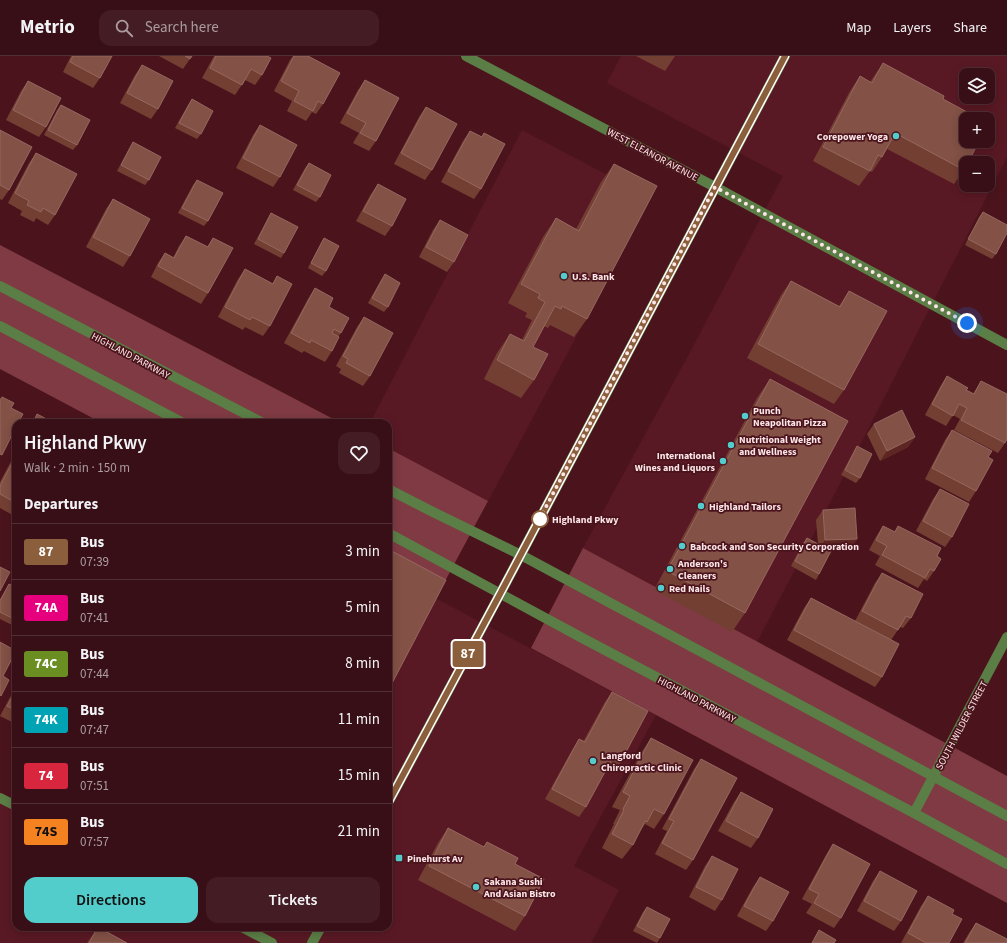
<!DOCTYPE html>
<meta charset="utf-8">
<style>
:root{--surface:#380f16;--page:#431d23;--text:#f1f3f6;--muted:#ab9ca1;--line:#522f35;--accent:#52cdcc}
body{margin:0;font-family:"Source Sans 3",sans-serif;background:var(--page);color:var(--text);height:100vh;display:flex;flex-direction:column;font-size:15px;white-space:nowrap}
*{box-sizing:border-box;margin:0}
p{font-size:13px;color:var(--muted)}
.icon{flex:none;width:22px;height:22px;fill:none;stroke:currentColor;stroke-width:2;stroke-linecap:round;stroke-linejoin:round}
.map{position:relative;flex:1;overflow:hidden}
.panel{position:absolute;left:12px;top:363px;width:380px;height:512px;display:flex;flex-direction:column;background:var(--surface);border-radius:12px;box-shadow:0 2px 10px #0003,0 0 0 1px var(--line)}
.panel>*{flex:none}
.badge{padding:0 8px;border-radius:3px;font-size:14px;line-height:26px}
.fabs{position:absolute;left:959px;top:12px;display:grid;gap:8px}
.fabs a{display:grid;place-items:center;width:36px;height:36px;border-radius:8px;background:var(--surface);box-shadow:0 2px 10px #0003,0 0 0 1px var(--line);font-size:20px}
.you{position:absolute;width:20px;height:20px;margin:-10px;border:3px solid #fff;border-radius:50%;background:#1a73e8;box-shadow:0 0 0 6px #1a73e833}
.map>.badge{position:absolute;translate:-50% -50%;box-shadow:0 0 0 2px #fff}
h2{padding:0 12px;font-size:15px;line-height:36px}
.round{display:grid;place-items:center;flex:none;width:42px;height:42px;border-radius:12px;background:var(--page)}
.head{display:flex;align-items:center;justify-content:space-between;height:68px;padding:0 12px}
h1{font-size:19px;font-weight:600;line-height:30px}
.primary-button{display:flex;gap:8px;margin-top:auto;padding:8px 12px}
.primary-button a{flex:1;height:46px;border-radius:12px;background:var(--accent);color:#111;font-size:16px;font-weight:600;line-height:46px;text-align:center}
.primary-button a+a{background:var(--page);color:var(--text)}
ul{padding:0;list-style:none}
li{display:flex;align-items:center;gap:12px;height:56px;padding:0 12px;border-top:1px solid var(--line)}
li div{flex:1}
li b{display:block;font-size:15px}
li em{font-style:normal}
li .badge{min-width:44px;font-weight:700;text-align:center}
header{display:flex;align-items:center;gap:24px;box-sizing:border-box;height:56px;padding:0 20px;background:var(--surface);border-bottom:1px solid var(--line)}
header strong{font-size:19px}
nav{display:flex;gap:22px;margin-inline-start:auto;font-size:14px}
.search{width:280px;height:36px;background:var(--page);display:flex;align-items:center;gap:10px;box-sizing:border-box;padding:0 14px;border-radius:12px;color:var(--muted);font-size:15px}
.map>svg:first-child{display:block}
.built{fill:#591924;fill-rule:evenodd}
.green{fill:#7f3a43}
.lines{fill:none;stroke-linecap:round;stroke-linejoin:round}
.minor{stroke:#5b7d46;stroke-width:10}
.wall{fill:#743f33}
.shaded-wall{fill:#5e2622}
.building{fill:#835146;stroke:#96685f}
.line-casing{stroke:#fff;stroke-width:9}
.line{stroke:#8b5e3c;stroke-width:6}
.walk{stroke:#fde6e7;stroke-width:4;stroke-dasharray:0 7.2}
.poi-dot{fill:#52cdcc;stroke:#4b141d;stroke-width:1.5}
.stop-dot{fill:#fff;stroke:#8b5e3c;stroke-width:2}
.labels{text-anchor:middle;stroke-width:3.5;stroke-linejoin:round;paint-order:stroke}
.poi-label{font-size:10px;font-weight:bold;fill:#fde6e7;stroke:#4b141d;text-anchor:start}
.street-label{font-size:10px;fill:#fde6e7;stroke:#4b141d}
.stop-label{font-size:10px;font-weight:bold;fill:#fde6e7;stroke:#4b141d;text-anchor:start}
</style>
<header>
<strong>Metrio</strong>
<div class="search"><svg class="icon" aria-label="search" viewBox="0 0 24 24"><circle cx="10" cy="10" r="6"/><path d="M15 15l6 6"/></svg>Search here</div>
<nav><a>Map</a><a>Layers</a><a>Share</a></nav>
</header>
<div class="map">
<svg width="1007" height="887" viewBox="0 0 1007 887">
<rect width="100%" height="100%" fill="#4b141d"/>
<path class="built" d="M621,0h386v101l-148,290 -102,195 -174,-94 105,-192 95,-180 -176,-93zM966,19h22v22h-22zM966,63h22v22h-22zM966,107h22v22h-22z
M522,74l129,68 -163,303 -100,-53v-25h-18z
M388,517l268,142 -82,151 45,24 -28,53h-591v-140l16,9v115h372z"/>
<path class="green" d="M0,189l341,178h-239l-102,-54z
M388,392l100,53 -52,97 -48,-25z
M583,492l424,228v127l-476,-255z"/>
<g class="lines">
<path class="minor" d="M466,0l249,131 292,158
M0,230l263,137
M0,270l183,97
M388,433l43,22 90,44 486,261
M388,477l198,107 328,173 93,51
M0,742l16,8
M388,747l112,-209 285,-538
M914,757l93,-176
M242,871l30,16
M312,887l9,-16"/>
</g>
<path class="wall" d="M71,0h41l-12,22 -7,10 -30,-16z
M159,0h33l-9,13z
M214,0h53l-5,19 -7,10 -10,-5 -10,15 -33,-17z
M293,0h15l15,48 -7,10 -4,-2 -6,9 -19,-10 5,-10 -18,-10 16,-31z
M636,0h39l-10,15z
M883,7l60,36 21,71 -10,14 -67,-35 -5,8 -10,15 -2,-1 -11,15 -46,-25 37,-70 10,-15 10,6z
M142,9l16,44 -7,10 -31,-16 15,-28z
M365,24l11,61 -7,10 -16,-8 6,-10 -19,-10 18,-33z
M28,25l18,46 -7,10 -33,-17 15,-29z
M192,43l9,35 -4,5 -22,-11 13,-23z
M61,49l16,40 -4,5 -29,-15 13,-25z
M426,51l6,63 -7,10 -31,-16 25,-47z
M260,69l20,52 -7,10 -37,-19 17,-33z
M0,74l9,60 -7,10 -2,-1z
M470,75l11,6 3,-4 -3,56 -7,10 -33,-17 22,-41z
M133,86l16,38 -4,5 -28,-14 13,-24z
M36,97l19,62 -7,10 -12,-7 -2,4 -14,-7 2,-4 -14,-8 21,-40z
M309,107l11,34 -4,5 -23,-12 12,-22z
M614,108l-27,155 -13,18 -24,-12 -2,3 -4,-2 -11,21 1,33 -13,18 -37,-19 13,-26 13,-19 12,6 10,-20 -7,-3 2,-4 -19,-10 35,-66 13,-19 20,11 25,-47z
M197,124l11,41 -4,5 -26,-13 15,-28z
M378,128l14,42 -7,10 -29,-15 15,-27z
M113,143l17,57 -7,11 -37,-20 20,-38z
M983,156l13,42 -4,5 -27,-14 14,-28z
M271,157l13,40 -3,5 -27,-14 14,-26z
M440,164l14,42 -7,10 -28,-15 14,-27z
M186,180l21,11 6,-9 -5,55 -7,11 -50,-27 7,-14 7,-10 8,5 6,-12z
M324,182l2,33 -4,5 -14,-8 13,-25z
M245,213l27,15 5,-8 -7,50 -7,10 -18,-9 -2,3 -25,-13 20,-38z
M385,218l3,33 -4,5 -16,-9 13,-23z
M791,225l48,25 10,-15 -5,99 -10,14 -87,-46 34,-63z
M315,232l14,19 12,26 -3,4 -6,14 -7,11 -21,-11 -2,2 -18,-10 24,-44z
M364,261l6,59 -7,10 -24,-13 2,-4 -5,-3 21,-39z
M947,320l19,14 7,4 8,-13 24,62 -7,10 -44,-23 6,-11 -7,-4 -7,11 -21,-11 15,-28z
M770,323l-25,234 -13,19 -78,-42 103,-192z
M874,368l41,13 -7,10 -28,14 -13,-27z
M952,374l36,27 -12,34 -7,11 -44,-23 20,-39z
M857,390l3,32 -4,5 -15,-8 13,-24z
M16,396v65l-16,-9v-26z
M940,433l12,48 -7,10 -29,-16 17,-32z
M823,454l34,29 -7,10 -22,1 -9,24 -3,6 -25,-14 12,-23 4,-5 11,6 -2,-24z
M883,470l11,6 4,-6 39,30 -3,15 -7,10 -3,-2 -6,9 -43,-23 5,-9 -11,-6 7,-13z
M882,517l29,45 -8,10 -3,-1 -9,13 -36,-19 20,-38z
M9,528l7,3v40l-16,-8v-20z
M811,542l71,79 -7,10 -88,-47 17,-32z
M16,630v38l-16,-8z
M612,636l8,71 -7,10 -7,-4 -20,38 -7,10 -34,-18 27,-49 7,-11 4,3 22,-40z
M651,682l13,76 -10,15 -9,-5 -8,12 -4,9 -11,14 -20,-11 12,-24h-1l7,-14 -8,-3 29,-54z
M701,703l-8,101 -7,10 -31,-16 12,-23 -5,-2 32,-60z
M741,736l17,46 -7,10 -33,-17 16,-29z
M448,772l35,19 4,-5 28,22 10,52 -10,15 -97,-51 20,-37z
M833,788l8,74 -7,10 -28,-15 6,-9 -10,-5 24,-44z
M712,800l10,44 -7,11 -26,-14 16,-31z
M880,815l21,50 -7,10 -37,-20 16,-30z
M760,821l13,44 -7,10 -29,-15 16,-29z
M928,840l24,18 -3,29h-48l20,-37z
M647,851l13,31 -3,5 -24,-12 10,-19z
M976,867l31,20h-44l6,-10z
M98,871l29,16h-40z"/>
<path class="shaded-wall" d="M915,381l-7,10 -28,14 7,-10z
M857,483l-7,10 -32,1 7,-10z"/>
<path class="building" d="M73,0h39l-12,22 -30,-16z
M185,0h7l-2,3z
M216,0h51l4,2 -9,17 -11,-6 -9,16 -32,-17z
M294,0h14l32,17 -17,31 -5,-3 -5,10 -19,-10 5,-10 -18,-10z
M883,7l61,33 -1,3 37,20h-14v22h13l-11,22h-2v3l-2,4 -69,-37 -13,24 -4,-2 -8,16 -47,-24 37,-71 12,7z
M142,9l31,16 -15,28 -31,-16z
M365,24l34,18 -23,43 -16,-8 6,-10 -19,-10z
M28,25l33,17 -15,29 -33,-17z
M192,43l21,12 -12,23 -22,-11z
M61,49l29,15 -13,25 -29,-15z
M426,51l31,17 -25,46 -31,-17z
M260,69l37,20 -17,32 -37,-19z
M0,74l32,17 -23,43 -9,-5z
M470,75l12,6 2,-4 21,11 -24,45 -33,-18z
M133,86l28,15 -12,23 -28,-15z
M36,97l41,21 -22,41 -12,-7 -2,4 -14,-7 2,-4 -14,-8z
M309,107l22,12 -11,22 -23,-12z
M614,108l43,22 -70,133 -25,-13 -1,3 -6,-3 -22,41 15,7 -14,26 -37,-20 13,-26 14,7 21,-39 -7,-4 2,-4 -19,-10 35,-66 23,13z
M197,124l26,13 -15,28 -26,-13z
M378,128l28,15 -14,27 -29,-15z
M113,143l37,20 -20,37 -37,-19z
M983,156l24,13v8l-11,21 -28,-15z
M271,157l27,14 -14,26 -26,-14z
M440,164l28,15 -14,27 -28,-15z
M186,180l22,11 5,-9 20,10 -25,45 -50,-27 7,-13 9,5z
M324,182l15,8 -13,25 -15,-8z
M245,213l28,15 4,-8 15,8 -22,42 -18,-9 -2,3 -25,-13z
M385,218l15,9 -12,24 -16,-9z
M791,225l49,26 9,-16 38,20 -43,79 -86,-46z
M315,232l18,10 -4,9 20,11 -8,15 -7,-4 -2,4 7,4 -7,14 -21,-11 -1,3 -19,-10z
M364,261l29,16 -23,43 -24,-13 2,-4 -5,-3z
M947,320l21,12 -2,2 8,4 7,-13 26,13v45l-2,4 -44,-23 6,-12 -8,-4 -6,12 -21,-12z
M770,323l78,42 -103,192 -78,-42z
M2,341l12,6 -3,5 12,6 -5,9h-2v4l-14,28 -2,-1v-54z
M902,354l13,27 -28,14 -13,-27z
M37,358l17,9h-21z
M952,374l40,21 -4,6 5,3 -17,31 -44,-23z
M857,390l15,8 -12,24 -15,-8z
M16,399v48l-16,-9v-8z
M940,433l29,15 -17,33 -29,-16z
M855,452l2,31 -32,1 -2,-30z
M883,470l12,6 3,-6 43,22 -4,8 4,3 -7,12 -4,-2 -5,9 -43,-23 5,-9 -11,-6z
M807,482l24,13 -12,23 -24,-13z
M388,493l58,31 -58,111z
M0,511l10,5 -10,19z
M882,517l41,21 -12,24 -5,-2 -8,14 -36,-19z
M9,528l7,3v33l-16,-8v-11z
M811,542l88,46 -17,33 -88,-47z
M0,586l16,9 -13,25 6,4 -8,16 -1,-1z
M16,634v20l-9,-4z
M612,636l36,19 -28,52 -8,-4 -26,48 -34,-18 27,-50 6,3z
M651,682l42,22 -29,54 -10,-5 -7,13 -2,-1 -12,24 -21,-11 12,-24 -1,-1 7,-13 -7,-4z
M701,703l36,19 -44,82 -31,-17 12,-22 -5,-2z
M741,736l32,17 -15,29 -32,-17z
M448,772l36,19 3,-5 31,16 -3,6 29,15 -19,37 -96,-50z
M833,788l37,20 -29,54 -27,-15 5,-9 -10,-5z
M712,800l26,13 -16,31 -26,-13z
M880,815l37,20 -16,30 -37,-20z
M760,821l29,15 -16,29 -29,-15z
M928,840l26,14 -2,4 10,5 -13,24h-23l-18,-10z
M647,851l23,12 -10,19 -23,-12z
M976,867l31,16v4h-42z
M98,871l29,16h-38z
M819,874l17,10 -2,3h-22z"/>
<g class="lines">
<g class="line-casing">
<path id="line" d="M388,747l112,-209 285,-538"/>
</g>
<use href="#line" class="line"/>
<path class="walk" d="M540,463l-2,3 177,-335 252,136"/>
</g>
<g class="poi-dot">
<circle cx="896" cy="80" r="4"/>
<circle cx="564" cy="220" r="4"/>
<circle cx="745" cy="360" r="4"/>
<circle cx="731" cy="389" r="4"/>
<circle cx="723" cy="405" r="4"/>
<circle cx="701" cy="450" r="4"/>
<circle cx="682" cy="490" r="4"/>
<circle cx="670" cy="513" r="4"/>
<circle cx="661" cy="532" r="4"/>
<circle cx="593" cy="705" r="4"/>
<rect x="395" y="798" width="8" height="8" rx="2"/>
<circle cx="476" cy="831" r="4"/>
</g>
<circle class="stop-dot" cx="540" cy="463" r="8"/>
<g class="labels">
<g class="poi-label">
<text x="888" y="84" text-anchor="end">Corepower Yoga</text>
<text x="572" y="224">U.S. Bank</text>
<text x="753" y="358">Punch<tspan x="753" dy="12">Neapolitan Pizza</tspan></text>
<text x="739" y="387">Nutritional Weight<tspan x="739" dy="12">and Wellness</tspan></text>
<text x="715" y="403" text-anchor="end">International<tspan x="715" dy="12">Wines and Liquors</tspan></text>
<text x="709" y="454">Highland Tailors</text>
<text x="690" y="494">Babcock and Son Security Corporation</text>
<text x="678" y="511">Anderson's<tspan x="678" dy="12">Cleaners</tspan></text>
<text x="669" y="536">Red Nails</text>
<text x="601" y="703">Langford<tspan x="601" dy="12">Chiropractic Clinic</tspan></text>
<text x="407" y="806">Pinehurst Av</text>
<text x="484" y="829">Sakana Sushi<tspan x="484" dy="12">And Asian Bistro</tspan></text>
</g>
<g class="street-label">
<text transform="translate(653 98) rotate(28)" y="4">WEST ELEANOR AVENUE</text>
<text transform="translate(131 299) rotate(28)" y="4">HIGHLAND PARKWAY</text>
<text transform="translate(697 643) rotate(28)" y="4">HIGHLAND PARKWAY</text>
<text transform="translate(961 669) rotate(-62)" y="4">SOUTH WILDER STREET</text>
</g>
<g class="stop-label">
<text x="552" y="467">Highland Pkwy</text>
</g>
</g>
</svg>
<div class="fabs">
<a><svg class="icon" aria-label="layers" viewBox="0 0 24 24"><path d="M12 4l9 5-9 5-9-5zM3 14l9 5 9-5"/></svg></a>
<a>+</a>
<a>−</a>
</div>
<div class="you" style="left:967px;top:267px"></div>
<b class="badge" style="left:468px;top:598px;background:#8b5e3c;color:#fff">87</b>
<section class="panel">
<div class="head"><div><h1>Highland Pkwy</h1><p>Walk · 2 min · 150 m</p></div><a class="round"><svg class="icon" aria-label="heart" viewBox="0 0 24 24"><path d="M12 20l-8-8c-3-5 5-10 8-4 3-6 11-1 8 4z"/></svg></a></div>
<h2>Departures</h2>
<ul>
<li><span class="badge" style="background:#8b5e3c;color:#fff">87</span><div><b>Bus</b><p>07:39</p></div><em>3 min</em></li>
<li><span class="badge" style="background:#e6007e;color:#fff">74A</span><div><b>Bus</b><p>07:41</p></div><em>5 min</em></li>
<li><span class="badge" style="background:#6b8e23;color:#fff">74C</span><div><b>Bus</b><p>07:44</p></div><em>8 min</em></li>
<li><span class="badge" style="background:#00a3b4;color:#fff">74K</span><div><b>Bus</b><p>07:47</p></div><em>11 min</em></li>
<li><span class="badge" style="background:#d7263d;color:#fff">74</span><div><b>Bus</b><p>07:51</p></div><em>15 min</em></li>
<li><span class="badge" style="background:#f58220;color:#111">74S</span><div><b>Bus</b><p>07:57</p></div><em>21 min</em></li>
</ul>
<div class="primary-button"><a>Directions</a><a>Tickets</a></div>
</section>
</div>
